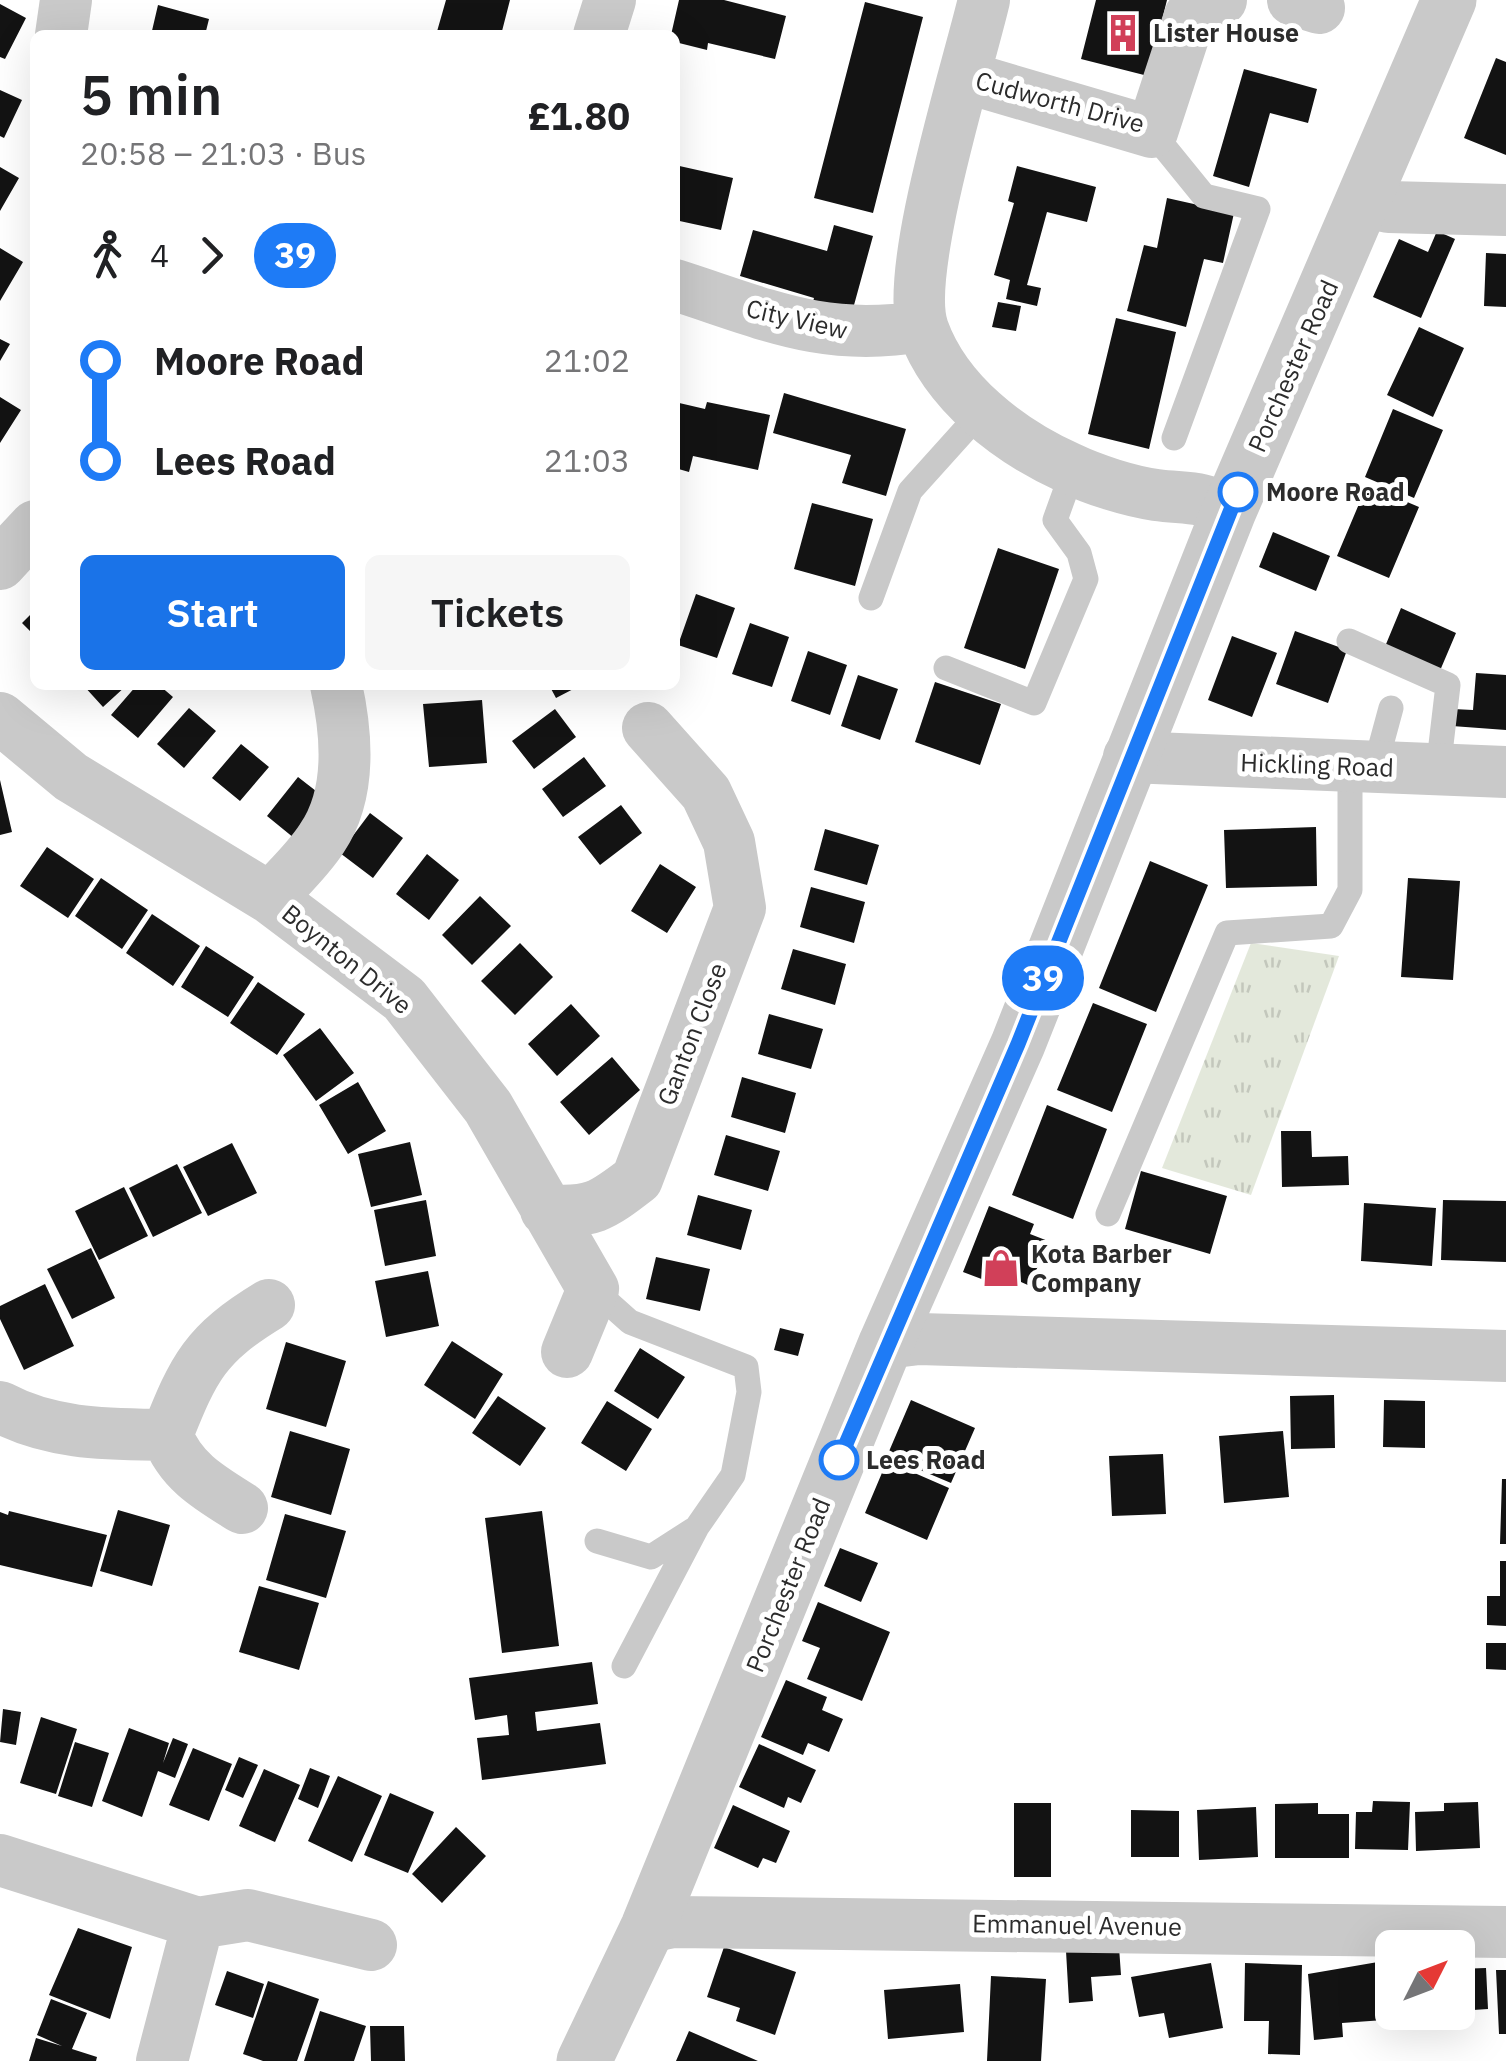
<!DOCTYPE html>
<meta charset="utf-8">
<style>
:root{--surface:#fff;--page:#f6f6f6;--text:#202124;--muted:#757577;--accent:#1a73e8}
body{margin:0;font-family:"IBM Plex Sans",sans-serif;background:var(--page);color:var(--text);height:100vh;display:flex;flex-direction:column;font-size:38px;white-space:nowrap}
*{box-sizing:border-box;margin:0}
p{font-size:32px;color:var(--muted)}
.icon{flex:none;width:55px;height:55px;fill:none;stroke:currentColor;stroke-width:2;stroke-linecap:round;stroke-linejoin:round}
.map{position:relative;flex:1;overflow:hidden}
.panel{position:absolute;left:30px;top:30px;width:650px;height:660px;display:flex;flex-direction:column;background:var(--surface);border-radius:15px;box-shadow:0 10px 40px #0002}
.panel>*{flex:none}
.badge{padding:0 20px;border-radius:32px;font-size:35px;line-height:65px}
.needle{width:65px;rotate:48deg}
.tools{position:absolute;left:1375px;top:1930px;display:grid;gap:20px}
.tools a{display:grid;place-items:center;width:100px;height:100px;border-radius:15px;background:var(--surface);box-shadow:0 10px 40px #0002;font-size:50px}
.map>.badge{position:absolute;translate:-50% -50%;box-shadow:0 0 0 5px #fff}
.legs{display:flex;align-items:center;gap:15px;height:110px;padding:0 50px;font-size:32px}
.legs p{margin-inline-start:auto}
.summary{display:flex;align-items:center;justify-content:space-between;height:170px;padding:0 50px}
h1{font-size:55px;font-weight:600;line-height:75px}
.button{display:flex;gap:20px;margin-top:auto;padding:20px 50px}
.button a{flex:1;height:115px;border-radius:15px;background:var(--accent);color:#fff;font-size:40px;font-weight:600;line-height:115px;text-align:center}
.button a+a{background:var(--page);color:var(--text)}
ul{padding:0 50px;list-style:none}
li{display:flex;align-items:center;gap:35px;height:100px;font-size:38px}
li i{display:grid;place-items:center;width:15px;height:100%;margin:0 12px;background:currentColor}
li i::after{content:'';width:25px;height:25px;margin:-12px;border:8px solid;border-radius:50%;background:var(--surface)}
li p{margin-inline-start:auto}
li:first-child i{background:linear-gradient(#0000 50%,currentColor 0)}
li:last-child i{background:linear-gradient(currentColor 50%,#0000 0)}
.map>svg:first-child{display:block}
.grass{fill:url(#grass-tufts)}
.building{fill:#131313}
.lines{fill:none;stroke-linecap:round;stroke-linejoin:round}
.service{stroke:#c9c9c9;stroke-width:25}
.minor{stroke:#c9c9c9;stroke-width:52}
.tertiary{stroke:#c9c9c9;stroke-width:55}
.line-1-casing{stroke:#fff;stroke-width:22}
.line-1{stroke:#1e7bf6;stroke-width:15}
.stop-1-dot{fill:#fff;stroke:#1e7bf6;stroke-width:5}
.labels{text-anchor:middle;stroke-width:10;stroke-linejoin:round;paint-order:stroke}
.poi-label{font-size:25px;font-weight:bold;fill:#2c2c2c;stroke:#fff;text-anchor:start}
.street-label{font-size:25px;fill:#2c2c2c;stroke:#fff}
.stop-label{font-size:25px;font-weight:bold;fill:#2c2c2c;stroke:#fff;text-anchor:start}
</style>
<div class="map">
<svg width="1506" height="2061" viewBox="0 0 1506 2061">
<defs>
<pattern id="grass-tufts" width="24" height="20" patternUnits="userSpaceOnUse" patternTransform="scale(2.5)"><rect width="24" height="20" fill="#e3e8db"/><path d="M3 7l-1-3M5 7V3M7 7l1-3M15 17l-1-3M17 17v-4M19 17l1-3" fill="none" stroke="#c3c7bc"/></pattern>
</defs>
<rect width="100%" height="100%" fill="#fff"/>
<path class="grass" d="M1251,943l88,13 -88,239 -89,-27z"/>
<path class="building" d="M446,0h64l-9,35h-65z
M679,0h45l62,16 -11,43 -67,-16 -1,7 -32,-8v-7h-4z
M1096,0h71l-19,76 -67,-17z
M865,2l58,15 -50,196 -59,-15z
M0,4l26,14 -21,41 -5,-2z
M158,5l51,14 -4,16h-54z
M1496,58l10,4v93l-42,-17z
M1244,69l73,20 -9,34 -38,-10 -21,74 -36,-11z
M0,90l22,10 -18,38 -4,-2z
M675,165l58,13 -12,52 -46,-10z
M1017,166l79,21 -9,35 -40,-10 -20,73 14,3 -4,18 -31,-7 4,-19 -16,-5 20,-72 -6,-2z
M0,167l19,11 -19,33z
M1167,198l67,15 -11,50 -19,-4 -18,68 -59,-16 17,-66 13,3z
M834,225l39,11 -22,80 -39,-11 2,-7 -74,-22 13,-46 74,21z
M1437,231l18,8 -34,79 -48,-21 26,-58 29,13z
M0,248l23,14 -23,39z
M1486,253l20,1v53l-22,-1z
M998,302l23,4 -5,25 -24,-4z
M1116,318l60,14 -27,117 -61,-15z
M1419,327l45,21 -31,69 -46,-22z
M0,339l10,5 -10,17z
M784,393l122,36 -20,67 -44,-13 9,-28 -78,-22z
M0,397l21,13 -21,33z
M675,402l30,7 2,-7 63,13 -12,55 -65,-14 -4,16 -14,-4z
M1393,409l50,21 -29,68 -49,-21z
M1367,485l52,22 -30,71 -52,-22z
M812,503l61,16 -18,67 -61,-17z
M1273,532l57,24 -14,35 -57,-24z
M998,548l61,21 -34,100 -61,-21z
M696,594l39,14 -18,50 -39,-13z
M1401,608l55,25 -17,40 -55,-24z
M35,610v26l-13,-13z
M750,623l39,14 -17,50 -40,-13z
M1295,631l52,19 -19,53 -52,-19z
M1232,636l45,17 -25,64 -44,-17z
M808,651l39,14 -17,50 -39,-14z
M1476,673l30,2v55l-54,-4 1,-17 20,1z
M858,675l40,14 -18,51 -39,-14z
M935,682l66,22 -21,61 -65,-23z
M83,685h44l-24,22z
M137,685h22l14,12 -35,41 -27,-23z
M549,685h32l-25,13z
M482,700l5,63 -58,4 -6,-63z
M189,708l27,23 -32,37 -27,-24z
M555,709l21,28 -42,32 -22,-28z
M241,744l28,23 -29,34 -28,-23z
M584,757l22,29 -43,31 -21,-28z
M298,777l27,21 -31,40 -27,-22z
M0,780l12,52 -12,3z
M621,805l21,28 -42,32 -22,-28z
M370,813l33,25 -30,40 -33,-25z
M1316,827l1,59 -91,2 -2,-58z
M825,829l54,16 -12,40 -53,-15z
M47,847l47,32 -26,39 -48,-32z
M427,854l32,26 -30,40 -33,-26z
M1150,861l58,24 -52,127 -57,-24z
M660,864l36,23 -29,46 -36,-22z
M101,878l47,32 -26,39 -47,-33z
M1408,878l52,3 -7,99 -52,-3z
M811,887l54,15 -11,41 -54,-16z
M480,896l31,30 -39,39 -30,-30z
M152,914l48,32 -27,40 -47,-33z
M520,943l33,34 -38,38 -34,-34z
M206,946l48,31 -26,40 -47,-30z
M793,949l53,15 -11,41 -54,-16z
M258,982l47,32 -28,41 -47,-32z
M1093,1003l54,21 -35,88 -55,-22z
M571,1004l29,32 -43,40 -29,-32z
M769,1014l54,15 -12,40 -53,-15z
M320,1028l34,45 -38,28 -33,-46z
M612,1057l28,33 -51,45 -29,-33z
M742,1077l54,16 -11,40 -54,-16z
M358,1082l28,49 -38,23 -29,-49z
M1047,1105l60,24 -34,90 -61,-24z
M1281,1131h30l1,26 36,-1 1,29 -67,2z
M726,1135l54,16 -12,40 -54,-16z
M410,1142l12,53 -51,12 -13,-53z
M232,1143l25,50 -49,23 -25,-49z
M177,1164l25,49 -49,24 -24,-49z
M1141,1171l86,25 -17,58 -85,-25z
M124,1187l24,49 -49,24 -24,-49z
M698,1195l54,15 -11,40 -54,-15z
M426,1200l10,56 -51,10 -11,-56z
M1443,1200l63,1v61l-65,-2z
M1364,1203l72,5 -4,58 -71,-5z
M989,1206l45,18 -4,10 18,7 -18,45 -18,-8 -4,11 -45,-17z
M91,1248l24,50 -43,21 -25,-50z
M656,1257l54,12 -10,42 -54,-12z
M428,1271l11,55 -53,11 -11,-56z
M45,1284l29,62 -50,24 -24,-51v-13z
M780,1328l24,6 -6,22 -24,-6z
M452,1341l51,33 -28,45 -51,-34z
M286,1342l60,19 -20,66 -60,-18z
M640,1348l45,29 -27,42 -44,-28z
M1334,1395l1,53 -44,1 -1,-53z
M498,1396l48,32 -26,38 -48,-33z
M911,1400l64,28 -24,55 -64,-27z
M1384,1400l41,1v47l-42,-1z
M607,1401l45,28 -26,42 -45,-28z
M290,1431l60,18 -19,66 -60,-18z
M1283,1431l6,66 -65,6 -5,-67z
M1163,1454l3,60 -54,2 -3,-60z
M887,1461l62,27 -22,52 -62,-27z
M1502,1479h4v65h-6z
M118,1510l52,15 -18,61 -52,-15z
M9,1511l98,24 -15,52 -92,-22v-53l8,3z
M542,1511l17,135 -57,7 -17,-135z
M285,1514l61,17 -20,67 -60,-18z
M840,1548l38,15 -17,39 -37,-16z
M1500,1561h6v65l-19,-1v-29h13z
M259,1586l60,17 -20,67 -60,-18z
M818,1602l72,30 -28,69 -55,-22 13,-31 -18,-7z
M1486,1643h20v27l-20,-1z
M592,1662l6,42 -63,8 2,19 63,-8 6,41 -124,16 -5,-42 32,-3 -2,-20 -32,5 -6,-42z
M786,1680l41,17 -5,13 21,9 -14,33 -21,-9 -5,12 -42,-18z
M3,1709l18,3 -5,33 -16,-3z
M41,1717l36,12 -21,65 -36,-11z
M129,1728l40,15 -6,20 10,-25 15,6 -13,34 -17,-7 -16,46 -40,-16z
M75,1742l34,11 -17,54 -34,-11z
M759,1744l57,26 -15,33 -13,-6 -4,11 -45,-21z
M193,1748l39,16 -23,57 -40,-16z
M239,1757l19,8 -15,33 -18,-8z
M310,1768l20,8 -12,32 -20,-9z
M264,1769l36,16 -25,57 -36,-16z
M338,1776l44,20 -30,66 -44,-21z
M390,1793l44,19 -26,61 -44,-18z
M1373,1801l37,1 -2,48 -53,-1 1,-37h16z
M1478,1802l2,46 -64,3 -1,-39 29,-1v-8z
M1014,1803h37v74h-37z
M1318,1803v11h31v44h-74v-54z
M733,1805l57,26 -14,32 -13,-5 -5,10 -44,-20z
M1256,1807l2,50 -59,3 -2,-50z
M1131,1810l48,1v46h-48z
M456,1827l30,29 -44,47 -30,-29z
M78,1928l54,19 -22,72 -61,-24z
M724,1947l72,25 -21,63 -39,-14 4,-13 -33,-11z
M1119,1947l2,28 -30,2 2,24 -24,2 -3,-52z
M1378,1962l6,58 -42,3 1,14 -29,3 -6,-66z
M1211,1963l12,65 -54,10 -5,-25 -25,4 -8,-40z
M1245,1963l57,2 -2,90 -32,-1 1,-33h-25z
M1486,1968l2,41 -30,2v-42z
M1496,1970h10v64h-7z
M227,1971l37,13 -11,34 -38,-13z
M991,1976l55,3 -5,82h-54z
M268,1981l51,18 -22,62h-34l-20,-7z
M960,1984l4,48 -76,7 -4,-49z
M51,1999l36,14 -15,36 25,8 -1,4h-67l7,-23 26,8 -25,-11z
M320,2011l46,15 -12,35h-50z
M370,2026h34l1,35h-34z
M689,2031l69,30h-82z"/>
<g class="lines">
<path class="service" d="M1152,132l52,64 54,13 -84,229
M871,598l39,-107 72,-80
M1349,641l99,44 -10,85
M946,668l88,35 52,-124 -7,-26 -24,-33 18,-50
M1375,767l16,-59
M1108,1214l119,-281 104,-7 19,-36v-124
M593,1289l37,33 116,45 3,25 -16,83 -36,52 -73,139
M597,1541l54,16 42,-27"/>
<path class="minor" d="M984,0c-16,68 -81,272 -61,329 23,64 86,112 146,139 25,12 60,23 87,27 31,4 44,0 73,16
M1293,0l26,8
M61,35l5,-35
M599,35l11,-35
M965,77l187,55 38,-116 31,-16
M1365,202l24,5 117,3
M675,285c91,29 149,58 247,41
M0,564l35,-38
M0,718l71,59 199,121 134,101 84,108 105,182 -26,63
M1129,757l377,15
M270,898c17,-19 38,-38 52,-60 30,-44 25,-104 14,-153
M546,1210c45,4 56,-4 91,-31l103,-271 -11,-66 -23,-49 -58,-65
M886,1343l33,-4 587,17
M0,1407c52,28 109,27 167,28 14,37 43,53 75,73
M167,1435c27,-68 38,-91 102,-130
M0,1860l198,63 -36,138
M198,1923l50,-8 123,30
M648,1927l25,-5 833,10"/>
<path class="tertiary" d="M584,2061l64,-134 238,-584 132,-299 211,-533 220,-511"/>
</g>
<g class="lines">
<g class="line-1-casing">
<path id="line-1" d="M839,1460l179,-416 220,-552"/>
</g>
<use href="#line-1" class="line-1"/>
</g>
<defs>
<g id="building-bare" transform="scale(3)"><path d="M-4-6H4V6H1V3H-1V6H-4ZM-2.5-4.3h1.7v1.8h-1.7ZM.8-4.3h1.7v1.8H.8ZM-2.5-1h1.7V.8h-1.7ZM.8-1h1.7V.8H.8Z" fill="#d14059" stroke="#fff" stroke-width="2.5" paint-order="stroke"/></g>
<g id="shop-bare" transform="scale(3)"><path d="M-5-2.5h2.3a2.7 3.5 0 0 1 5.4 0H5L5.5 6h-11ZM-1.5-2.5h3a1.5 2.3 0 0 0-3 0Z" fill="#d14059" stroke="#fff" stroke-width="2.5" paint-order="stroke"/></g>
</defs>
<g fill-rule="evenodd">
<use href="#building-bare" x="1123" y="33"/>
<use href="#shop-bare" x="1001" y="1268"/>
</g>
<g class="stop-1-dot">
<circle cx="1238" cy="492" r="18"/>
<circle cx="839" cy="1460" r="18"/>
</g>
<g class="labels">
<g class="poi-label">
<text x="1153" y="42">Lister House</text>
<text x="1031" y="1263">Kota Barber<tspan x="1031" dy="29">Company</tspan></text>
</g>
<g class="street-label">
<text transform="translate(1060 102) rotate(15)" y="9">Cudworth Drive</text>
<text transform="translate(797 319) rotate(13)" y="9">City View</text>
<text transform="translate(1293 366) rotate(-66)" y="9">Porchester Road</text>
<text transform="translate(1317 765) rotate(2)" y="9">Hickling Road</text>
<text transform="translate(347 959) rotate(39)" y="9">Boynton Drive</text>
<text transform="translate(692 1034) rotate(-69)" y="9">Ganton Close</text>
<text transform="translate(788 1585) rotate(-68)" y="9">Porchester Road</text>
<text transform="translate(1077 1925) rotate(1)" y="9">Emmanuel Avenue</text>
</g>
<g class="stop-label">
<text x="1266" y="501">Moore Road</text>
<text x="866" y="1469">Lees Road</text>
</g>
</g>
</svg>
<div class="tools">
<a><svg class="needle" viewBox="-14 -14 28 28"><path d="M0-13l5 13h-10z" fill="#e53935"/><path d="M0 13l5-13h-10z" fill="#757577"/></svg></a>
</div>
<b class="badge" style="left:1043px;top:978px;background:#1e7bf6;color:#fff">39</b>
<section class="panel">
<div class="summary"><div><h1>5 min</h1><p>20:58 – 21:03 · Bus</p></div><b>£1.80</b></div>
<div class="legs"><svg class="icon" aria-label="walk" viewBox="0 0 24 24"><circle cx="13" cy="4" r="2"/><path d="M13 8l-2 6 4 7M11 14l-3 7M7 12l3-4h3l4 4"/></svg>4<svg class="icon" aria-label="forward" viewBox="0 0 24 24"><path d="M9 5l7 7-7 7"/></svg><b class="badge" style="background:#1e7bf6;color:#fff">39</b></div>
<ul>
<li><i style="color:#1e7bf6"></i><b>Moore Road</b><p>21:02</p></li>
<li><i style="color:#1e7bf6"></i><b>Lees Road</b><p>21:03</p></li>
</ul>
<div class="button"><a>Start</a><a>Tickets</a></div>
</section>
</div>
